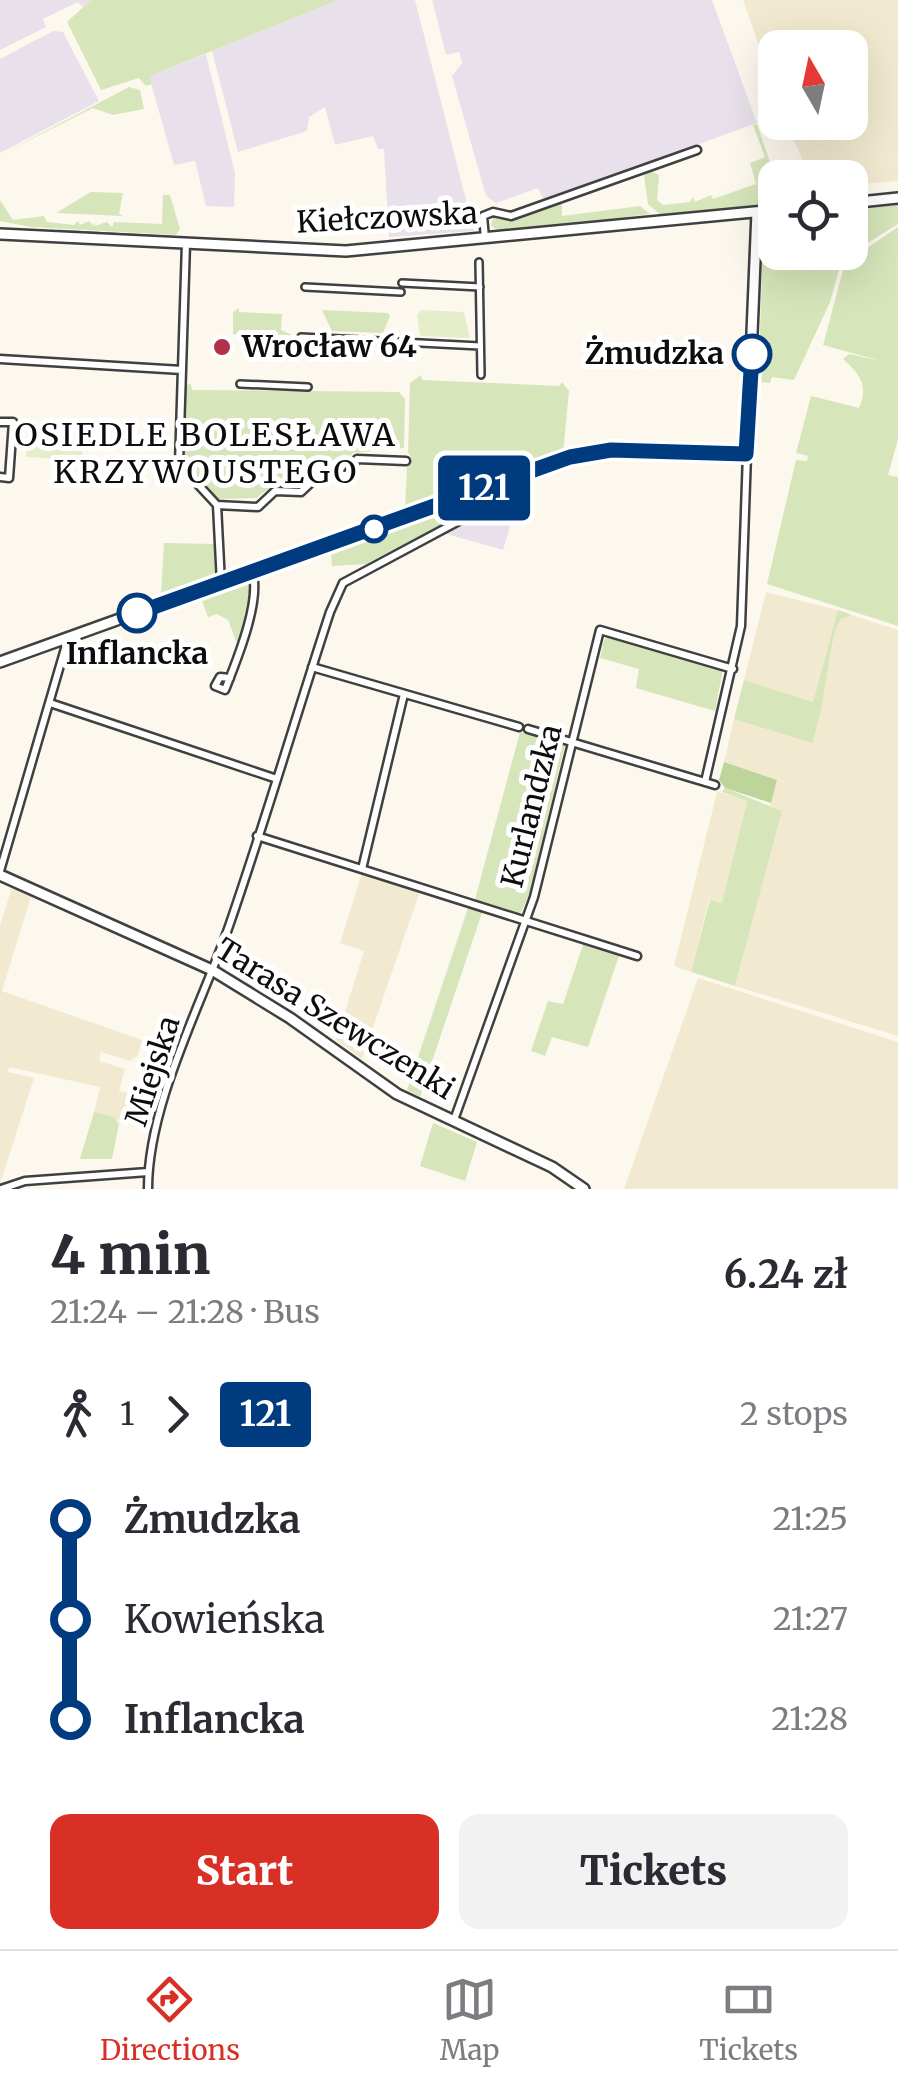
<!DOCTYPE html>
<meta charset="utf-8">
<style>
:root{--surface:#fff;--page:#f2f2f3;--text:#2b2b33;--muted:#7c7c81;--line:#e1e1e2;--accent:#d93025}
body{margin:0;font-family:Merriweather,serif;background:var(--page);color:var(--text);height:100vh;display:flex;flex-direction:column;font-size:38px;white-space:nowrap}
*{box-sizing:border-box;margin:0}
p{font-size:32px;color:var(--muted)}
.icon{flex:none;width:55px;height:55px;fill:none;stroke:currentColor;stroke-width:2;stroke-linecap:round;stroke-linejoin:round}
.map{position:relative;height:1189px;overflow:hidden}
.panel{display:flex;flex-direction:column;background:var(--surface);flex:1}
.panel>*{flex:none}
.badge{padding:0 20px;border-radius:8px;font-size:35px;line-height:65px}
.needle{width:65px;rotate:351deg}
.fabs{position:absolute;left:758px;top:30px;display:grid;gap:20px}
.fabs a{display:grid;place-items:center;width:110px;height:110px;border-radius:20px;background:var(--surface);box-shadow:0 10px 40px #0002;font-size:50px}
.map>.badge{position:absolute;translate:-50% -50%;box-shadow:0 0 0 5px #fff}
.legs{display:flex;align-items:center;gap:15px;height:110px;padding:0 50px;font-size:32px}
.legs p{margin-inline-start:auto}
.summary{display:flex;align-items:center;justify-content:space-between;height:170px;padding:0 50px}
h1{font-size:55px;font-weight:800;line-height:75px}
.primary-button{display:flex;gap:20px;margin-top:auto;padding:20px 50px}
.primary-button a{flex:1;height:115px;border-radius:20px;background:var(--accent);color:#fff;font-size:40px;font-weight:800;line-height:115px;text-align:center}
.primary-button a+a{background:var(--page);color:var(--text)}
ul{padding:0 50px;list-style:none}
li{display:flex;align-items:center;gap:35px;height:100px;font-size:38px}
li i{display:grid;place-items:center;width:15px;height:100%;margin:0 12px;background:currentColor}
li i::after{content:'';width:25px;height:25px;margin:-12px;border:8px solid;border-radius:50%;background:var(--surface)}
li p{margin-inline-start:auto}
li:first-child i{background:linear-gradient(#0000 50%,currentColor 0)}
li:last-child i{background:linear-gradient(currentColor 50%,#0000 0)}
.tabs{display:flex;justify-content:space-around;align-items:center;height:140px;border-top:2px solid var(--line);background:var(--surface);font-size:28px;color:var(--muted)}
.tabs a{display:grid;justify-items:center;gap:5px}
.tabs .on{color:var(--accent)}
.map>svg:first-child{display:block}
.industrial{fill:#e8e1eb}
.farmland{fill:#f1ead0}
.green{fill:#d6e5ba}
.forest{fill:#bdd49b}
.pitch{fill:#e6edcb}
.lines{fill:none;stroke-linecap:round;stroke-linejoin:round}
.stream{stroke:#44a1c1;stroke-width:2.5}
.pedestrian-casing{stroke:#404040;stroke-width:10}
.minor-casing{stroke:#404040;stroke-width:11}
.tertiary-casing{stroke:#404040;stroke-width:14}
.pedestrian{stroke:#fff;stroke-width:5}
.minor{stroke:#fff;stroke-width:6}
.tertiary{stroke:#fff;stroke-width:9}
.line-1-casing{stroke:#fff;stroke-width:22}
.line-1{stroke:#003b80;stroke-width:15}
.poi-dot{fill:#b03149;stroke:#fff;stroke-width:4}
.stop-1-dot{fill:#fff;stroke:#003b80;stroke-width:5}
.labels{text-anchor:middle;stroke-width:10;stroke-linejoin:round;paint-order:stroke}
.street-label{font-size:30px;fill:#0d0d0d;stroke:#fff}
.poi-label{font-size:30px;font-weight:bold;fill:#0d0d0d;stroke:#fff;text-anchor:start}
.stop-label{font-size:30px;font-weight:bold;fill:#0d0d0d;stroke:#fff;text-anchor:end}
.neighbourhood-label{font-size:32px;letter-spacing:2.5px;fill:#0d0d0d;stroke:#fff}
</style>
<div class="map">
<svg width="898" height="1189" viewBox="0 0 898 1189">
<rect width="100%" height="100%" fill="#fdf8ee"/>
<path class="industrial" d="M0,0h91l-8,7 -5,-5 -35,17 3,8 -46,23z
M338,0h77l59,231 -85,6 -5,-88h-6l-5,-13 -38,9 -10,-38 -16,10 -2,14 -69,21 -26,-101z
M432,0h280l45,123 -213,77 -6,-12 -42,15 -10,-7 -34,-120 10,-13 -3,-11 -13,3z
M53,31l10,1 36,69 -99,52v-94z
M206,54l29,119 -1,34 -28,-1 -11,-45 -21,4 -25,-89z
M488,505l26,8 -11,37 -67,-19z"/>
<path class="farmland" d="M743,0h155v181l-48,4v-7l-40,-1 -24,-54 64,-1v-74h-75v43z
M766,592l72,18 -25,92 -69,-22z
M852,615l46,15v406l-163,-50 47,-175 -12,-5 7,-26 -53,-18 10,-43 78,23 24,-114 5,-9z
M717,792l30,8 -25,104 -13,-4 -18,72 -17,-6z
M362,873l58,18 -58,168 -26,-19 28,-89 -24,-8z
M12,887l19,10 -29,94 140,49 -4,16 -8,5 -29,-9 -2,9 26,8 -6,22 18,4 -7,30 -36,-13 6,-25 -91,-20 -1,5 26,6 -34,106v-258z
M698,978l200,64v147h-274z"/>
<path class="green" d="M91,0h247l-188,76 2,8 -6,2 -7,-8 -38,12 -34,-68z
M129,87l11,3 4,19 -31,6 -20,-7 -93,47z
M757,124l18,53v30l-114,8 -13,-11 -4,-29 5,-5 10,5 -2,25 6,5 27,-3 3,-5 2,5 16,-7 2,4 43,-15 -6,-21 15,-6 -12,-32z
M91,192l32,1 -4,21 4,2 -67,-3z
M163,195h7l10,34 -4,6 -145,-8 -31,-6v-21l13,20 31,-4 3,6 27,3 4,-4 2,4 9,-4 4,5 1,-4 1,4 12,-4 5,5 2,-5 48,2z
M562,202v14l78,-10 10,8 -24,3v4l-32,1 19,-3c-25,2 -106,20 -122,7l2,-8 22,1z
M898,205v19l-56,35 -12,43 -36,78 -22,-3 -2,6 -12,-1 6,-162 11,-1v33h75v-42z
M898,227v212l-10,36 10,2v149l-131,-42 29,-124 11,1 1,-5 -12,-3 15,-57 48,12c10,-22 1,-34 -16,-49l6,-5 32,7 -58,-16 22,-82z
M239,308v4l43,2 -1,16 11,5 -59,-1v-22z
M322,310l66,3 2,3 -7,17 -51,-2z
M421,375l1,5 137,6 3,-4 7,9 -6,62 -158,58 2,-44 5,-7 -4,-8 2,-69z
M191,384l1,6 207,2 6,7 -1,49 -51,5 -12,13c-22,1 -25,7 -43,15 -17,8 -26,2 -41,17l-40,1 -32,-35 -1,-79z
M522,483l-156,81 -34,2 -1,-15z
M164,543l51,1 1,30 -55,20z
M247,579l4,4 -13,63 -10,-26 -11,-6 -9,3 -8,-22z
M838,610l14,5 -11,4 -5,9c-10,40 -11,76 -24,115l-78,-24 10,-39 69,22z
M610,636l113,33 -8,42 -79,-23 3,-19 -39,-11 4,-18z
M520,732l45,13 -35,147 -11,25 -45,-14z
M725,788l57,23 -47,175 -44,-14 19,-72 12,3 25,-102 -25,-9z
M469,905l14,5 -63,187 -13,-7z
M584,942l35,14 -31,91 -36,-10 -7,19 -14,-5 17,-50 15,3z
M94,1112l20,5 5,7 -7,35h-32z
M433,1123l44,19 -12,39 -45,-15z"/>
<path class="forest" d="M724,762l53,18 -6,23 -46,-15 -6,-8z"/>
<path class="pitch" d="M421,310l43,2 6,26 -50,-2 -3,-21z
M28,430l55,3 -1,27 -56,-3z"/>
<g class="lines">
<path class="stream" d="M59,231l114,6"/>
<g class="pedestrian-casing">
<path id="pedestrian" d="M479,262l2,113
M402,283l78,4
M305,287l96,5
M301,337l179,9
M240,384l68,3"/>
</g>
<g class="minor-casing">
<path id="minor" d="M485,238l-2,-22 10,-4 18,4 186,-66
M186,243l-7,221 38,41 4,78
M0,359l182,11
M0,422h13l-4,56 -9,-1
M217,505l41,2 17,-16 26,1 18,-17h28l10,-16 49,2
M312,667l207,60
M230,678l-10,-1 -5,9 10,4c11,-28 37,-90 27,-119
M50,703l227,76
M528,729l187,56
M705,782l36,-156 6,-172
M257,836l380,120
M362,869l42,-175
M0,871l66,-226 -2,-6
M454,1120l80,-223 66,-267 133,39
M1,1189l24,-8 123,-9
M148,1189c0,-85 53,-183 81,-263 36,-104 67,-210 101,-314l13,-29 185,-99 -2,-11"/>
</g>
<g class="tertiary-casing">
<path id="tertiary" d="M850,203l48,-5
M0,234l346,17 429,-41
M0,662l570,-205 41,-7 136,4 10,-242
M0,875l212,95 78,48 107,76 155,73 32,22"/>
</g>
<use href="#pedestrian" class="pedestrian"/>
<use href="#minor" class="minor"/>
<use href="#tertiary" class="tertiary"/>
</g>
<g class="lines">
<g class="line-1-casing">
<path id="line-1" d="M137,613l433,-156 41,-7 135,4 6,-100"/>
</g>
<use href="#line-1" class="line-1"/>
</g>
<circle class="poi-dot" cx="222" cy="347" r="10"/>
<g class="stop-1-dot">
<circle cx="752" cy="354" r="18"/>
<circle cx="374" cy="529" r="12"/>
<circle cx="137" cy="613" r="18"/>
</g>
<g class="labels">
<g class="street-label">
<text transform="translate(387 218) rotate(-3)" y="10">Kiełczowska</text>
<text transform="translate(532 806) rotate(-76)" y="10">Kurlandzka</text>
<text transform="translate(335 1019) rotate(32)" y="10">Tarasa Szewczenki</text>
<text transform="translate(153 1071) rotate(-72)" y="10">Miejska</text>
</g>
<g class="poi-label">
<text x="242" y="357">Wrocław 64</text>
</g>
<g class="stop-label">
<text x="724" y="364">Żmudzka</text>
<text x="137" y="664" text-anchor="middle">Inflancka</text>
</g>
<g class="neighbourhood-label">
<text x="206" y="446">OSIEDLE BOLESŁAWA<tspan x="206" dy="37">KRZYWOUSTEGO</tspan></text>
</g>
</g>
</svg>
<div class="fabs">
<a><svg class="needle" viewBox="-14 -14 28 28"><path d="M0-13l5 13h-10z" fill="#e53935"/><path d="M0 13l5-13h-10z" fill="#7c7c81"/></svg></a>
<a><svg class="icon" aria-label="locate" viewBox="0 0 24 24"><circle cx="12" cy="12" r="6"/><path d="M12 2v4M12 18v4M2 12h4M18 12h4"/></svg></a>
</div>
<b class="badge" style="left:484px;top:488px;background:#003b80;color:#fff">121</b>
</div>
<section class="panel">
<div class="summary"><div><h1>4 min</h1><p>21:24 – 21:28 · Bus</p></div><b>6.24 zł</b></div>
<div class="legs"><svg class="icon" aria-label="walk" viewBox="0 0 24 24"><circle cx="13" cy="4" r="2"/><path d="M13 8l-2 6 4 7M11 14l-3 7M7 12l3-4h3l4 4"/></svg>1<svg class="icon" aria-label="forward" viewBox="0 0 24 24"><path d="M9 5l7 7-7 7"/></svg><b class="badge" style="background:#003b80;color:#fff">121</b><p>2 stops</p></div>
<ul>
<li><i style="color:#003b80"></i><b>Żmudzka</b><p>21:25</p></li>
<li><i style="color:#003b80"></i><span>Kowieńska</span><p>21:27</p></li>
<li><i style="color:#003b80"></i><b>Inflancka</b><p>21:28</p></li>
</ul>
<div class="primary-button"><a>Start</a><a>Tickets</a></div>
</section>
<nav class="tabs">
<a class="on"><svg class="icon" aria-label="directions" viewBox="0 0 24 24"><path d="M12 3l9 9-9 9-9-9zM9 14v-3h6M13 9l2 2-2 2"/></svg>Directions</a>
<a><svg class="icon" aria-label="map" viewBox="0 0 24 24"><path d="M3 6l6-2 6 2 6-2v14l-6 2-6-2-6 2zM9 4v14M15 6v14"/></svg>Map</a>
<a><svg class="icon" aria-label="tickets" viewBox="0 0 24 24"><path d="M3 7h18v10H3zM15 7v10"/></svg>Tickets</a>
</nav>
